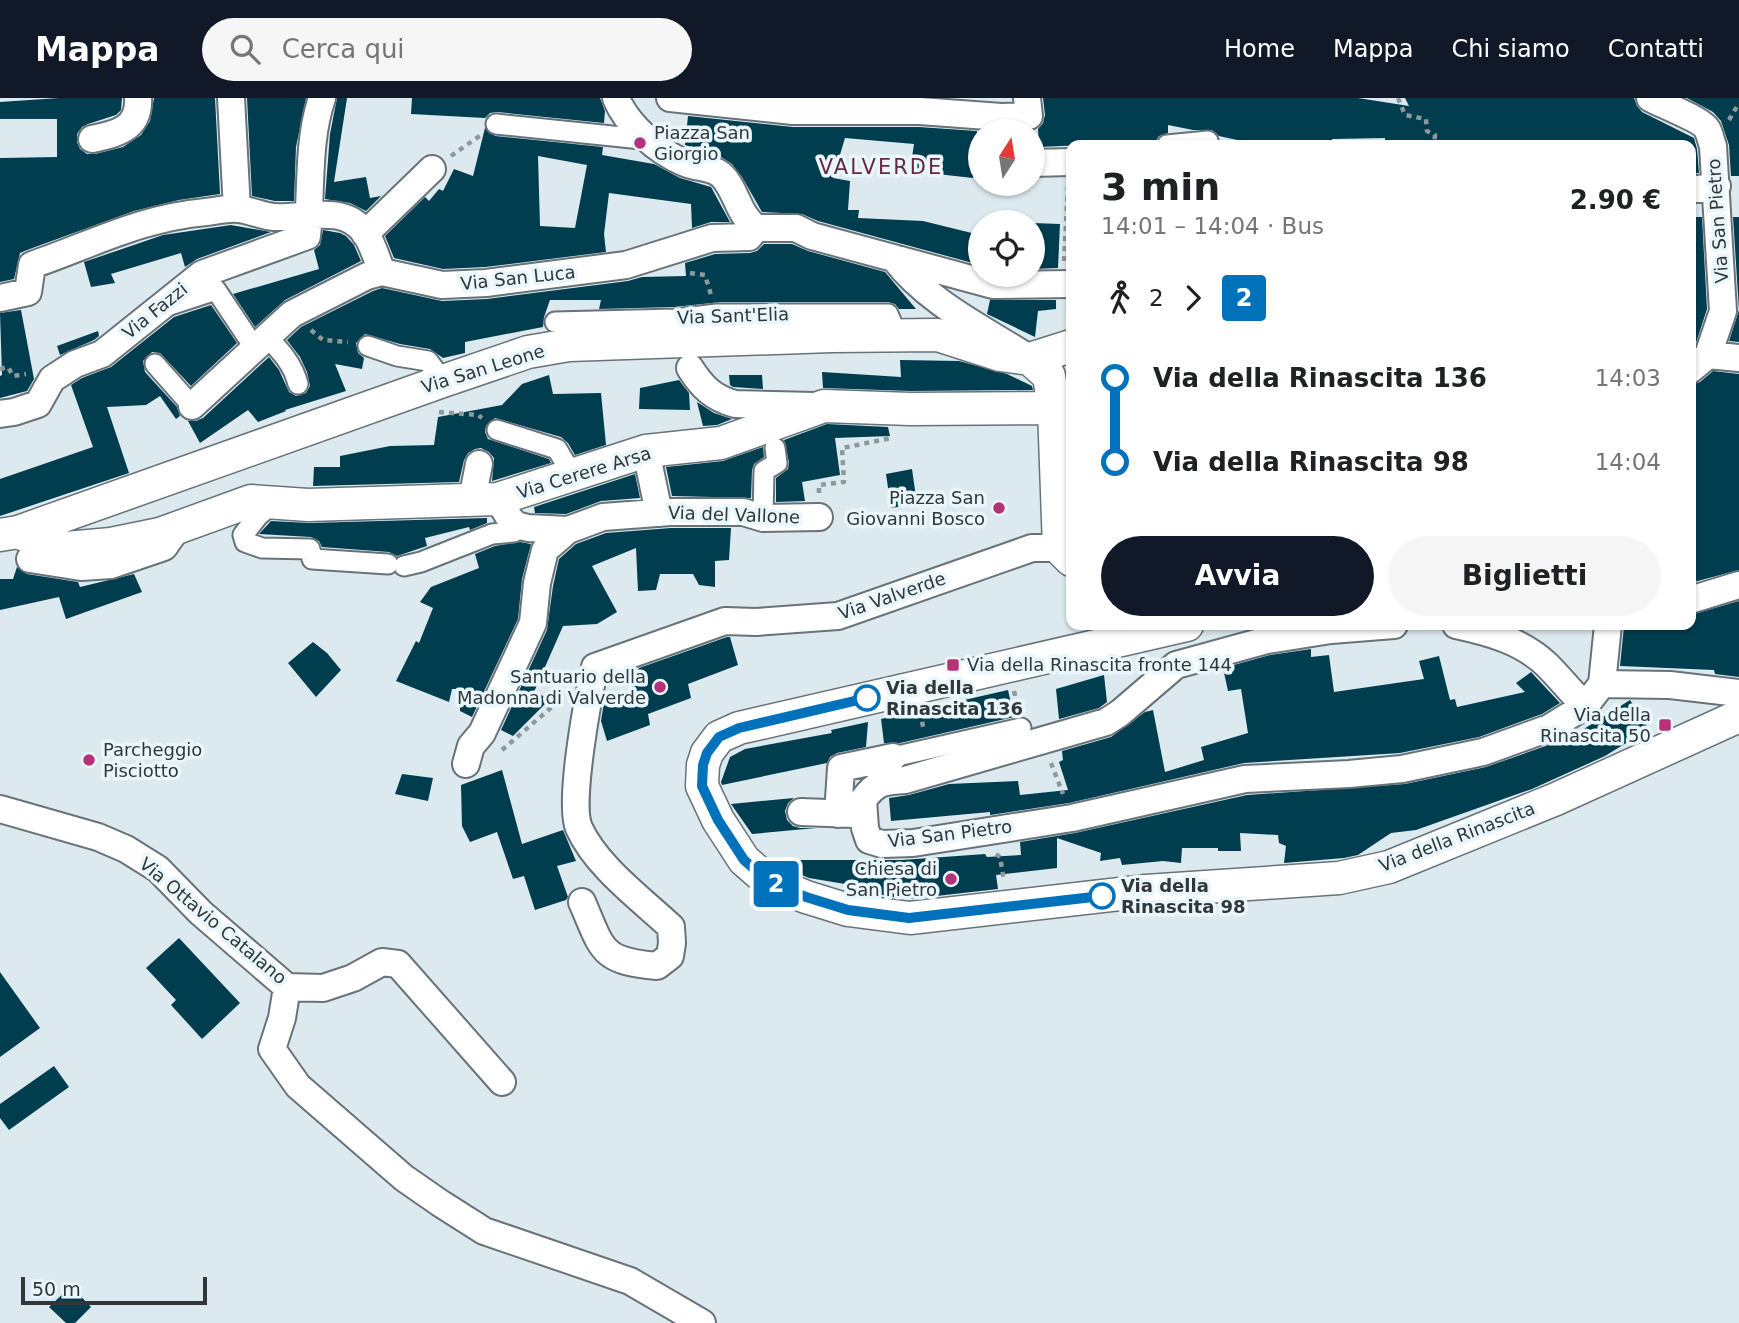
<!DOCTYPE html>
<html lang="it">
<meta charset="utf-8">
<style>
:root{--surface:#fff;--page:#f6f6f6;--text:#202124;--muted:#757577;--accent:#111827}
body{margin:0;font-family:"DejaVu Sans",sans-serif;background:var(--page);color:var(--text);height:100vh;display:flex;flex-direction:column;font-size:26px;white-space:nowrap}
*{box-sizing:border-box;margin:0}
p{font-size:23px;color:var(--muted)}
.icon{flex:none;width:38px;height:38px;fill:none;stroke:currentColor;stroke-width:2;stroke-linecap:round;stroke-linejoin:round}
.map{position:relative;flex:1;overflow:hidden}
.panel{position:absolute;left:1066px;top:42px;width:630px;height:490px;display:flex;flex-direction:column;background:var(--surface);border-radius:14px;box-shadow:0 2px 5px #0004}
.panel>*{flex:none}
.badge{padding:0 14px;border-radius:5px;font-size:24px;line-height:46px}
.needle{width:46px;rotate:12deg}
.controls{position:absolute;left:968px;top:21px;display:grid;gap:14px}
.controls a{display:grid;place-items:center;width:77px;height:77px;border-radius:50%;background:var(--surface);box-shadow:0 2px 5px #0004;font-size:35px}
.scale{position:absolute;left:21px;bottom:18px;width:186px;box-sizing:border-box;padding-left:7px;border:4px solid #313739;border-top:0;font-size:19px;line-height:24px;white-space:nowrap;color:#313739;-webkit-text-stroke:5px #e9f7fd;paint-order:stroke}
.map>.badge{position:absolute;translate:-50% -50%;box-shadow:0 0 0 4px #fff}
.legs{display:flex;align-items:center;gap:10px;height:77px;padding:0 35px;font-size:23px}
.legs p{margin-inline-start:auto}
.summary{display:flex;align-items:center;justify-content:space-between;height:119px;padding:0 35px}
h1{font-size:38px;font-weight:800;line-height:52px}
.cta{display:flex;gap:14px;margin-top:auto;padding:14px 35px}
.cta a{flex:1;height:80px;border-radius:42px;background:var(--accent);color:#fff;font-size:28px;font-weight:800;line-height:80px;text-align:center}
.cta a+a{background:var(--page);color:var(--text)}
ul{padding:0 35px;list-style:none}
li{display:flex;align-items:center;gap:24px;height:84px;font-size:26px}
li i{display:grid;place-items:center;width:10px;height:100%;margin:0 9px;background:currentColor}
li i::after{content:'';width:18px;height:18px;margin:-9px;border:5px solid;border-radius:50%;background:var(--surface)}
li p{margin-inline-start:auto}
li:first-child i{background:linear-gradient(#0000 50%,currentColor 0)}
li:last-child i{background:linear-gradient(currentColor 50%,#0000 0)}
header{display:flex;align-items:center;gap:42px;box-sizing:border-box;height:98px;padding:0 35px;background:var(--accent);color:#fff}
header strong{font-size:33px}
nav{display:flex;gap:38px;margin-inline-start:auto;font-size:24px}
.search{width:490px;height:63px;background:var(--page);display:flex;align-items:center;gap:18px;box-sizing:border-box;padding:0 24px;border-radius:38px;color:var(--muted);font-size:26px}
.map>svg:first-child{display:block}
.building{fill:#003d4f;fill-rule:evenodd}
.lines{fill:none;stroke-linecap:round;stroke-linejoin:round}
.pedestrian-casing{stroke:#677378;stroke-width:23}
.minor-casing{stroke:#677378;stroke-width:30}
.tertiary-casing{stroke:#677378;stroke-width:35}
.path{stroke:#8e999c;stroke-width:4.5;stroke-dasharray:5 5;stroke-linecap:butt}
.pedestrian{stroke:#fff;stroke-width:19}
.minor{stroke:#fff;stroke-width:26}
.tertiary{stroke:#fff;stroke-width:32}
.line-1-casing{stroke:#fff;stroke-width:16}
.line-1{stroke:#0072bc;stroke-width:10}
.poi-dot{fill:#b53279;stroke:#e9f7fd;stroke-width:2.5}
.stop-1-dot{fill:#fff;stroke:#0072bc;stroke-width:3.5}
.labels{text-anchor:middle;stroke-width:7;stroke-linejoin:round;paint-order:stroke}
.poi-label{font-size:18px;fill:#313739;stroke:#e9f7fd;text-anchor:end}
.street-label{font-size:18px;fill:#313739;stroke:#e9f7fd}
.stop-label{font-size:18px;font-weight:bold;fill:#313739;stroke:#e9f7fd;text-anchor:start}
.quarter-label{font-size:21px;letter-spacing:2px;fill:#672747;stroke:#e9f7fd}
</style>
<header>
<strong>Mappa</strong>
<div class="search"><svg class="icon" aria-label="search" viewBox="0 0 24 24"><circle cx="10" cy="10" r="6"/><path d="M15 15l6 6"/></svg>Cerca qui</div>
<nav><a>Home</a><a>Mappa</a><a>Chi siamo</a><a>Contatti</a></nav>
</header>
<div class="map">
<svg width="1739" height="1225" viewBox="0 0 1739 1225">
<rect width="100%" height="100%" fill="#dceaef"/>
<path class="building" d="M59,0h63l-1,12 -5,5 -28,9 -6,3 -5,7v8l3,7 7,5h8l28,-7 18,-12 9,-14 4,-23h61l5,96 -41,6 -45,11 -107,39 -7,3 -6,26 -14,3v-124l57,-1v-38h-57v-17z
M247,0h59l-10,49 -2,54h-19l-23,-5z
M337,0h10l-13,84 32,-5 4,21 11,-2 -15,15 -16,-8 -25,-4 5,-65z
M412,0h188l5,13 -1,12 -107,-11 -7,1 -5,5 -74,-4z
M1043,0h315l51,8 -4,-8h229l3,8 5,6 52,26 3,11 2,24 -9,1v-29h-84v-3l-42,3h-179v-7l-53,1v6h-72l-41,-9 -7,-6h-19l-25,-5v8l-9,3 -4,6 -116,5 -1,-18 5,-6 2,-8z
M1687,0h52v78h-8l-2,-31 -8,-24 -8,-9z
M688,18l105,11h126l58,4 -4,47 -63,-7 4,-27 -69,-6 -12,40 17,3 -2,29h11l-1,8 65,3 57,14v30l-162,-44 -16,-7 -40,-2 -20,-35 -10,-13 -14,-9 -33,-10z
M485,30l10,8 108,11 -1,8 52,9 26,14 31,9 19,35h-19l-19,6 -1,-24 -82,-11 -5,41 2,18 -121,15 -42,2 -49,-11 -9,-22 40,-39 4,4 10,-12 4,2 11,-22 19,7zM538,58l49,9 -12,63 -35,-2z
M1696,119h6l5,92 -12,37 -4,3 -1,-118 6,-1z
M1733,119h6v125l-10,-1 10,-31z
M1032,125l28,1 -2,44 -26,1z
M231,127l40,7 -74,27 -12,8 -4,-14 -70,21 4,9 -24,4 -7,-25 79,-27z
M323,132l17,3 6,3 8,9 7,16 -76,39 -30,27 -22,-33 86,-25 -5,-19 6,-5z
M764,146h28l16,7 77,21 31,37h-17l-4,-5 -7,-2h-167l-47,5 -75,2 2,-9h-51l-6,17 -1,10 -78,15v11l-22,5 -13,-9 -30,-5 -35,-10 -9,9 2,10 6,5 -2,11 -27,-5 11,27 -61,19 1,1 -28,11 -10,-12 -48,33 -12,-22h8l7,-3 66,-61 10,13 10,22 7,4 10,-3 4,-7 -3,-14 -7,-15 -13,-17 14,-13 72,-36 9,-3 60,13 45,-2 141,-18 14,-4 44,-1 -1,-13 30,-9 35,-1 7,-2z
M990,202h66v9l-18,2 -3,26 -48,-23z
M211,207l26,38 -46,43 -31,-33 -8,-1 -9,9 2,11 32,35 3,9 -4,3 -16,-23 -14,9 -39,2 22,66 -129,43v-37l93,-32 -22,-62 11,-7 29,-11 63,-50z
M21,212l13,69 -7,12 -27,7v-22l2,-1 -2,-62z
M98,233l1,5 -5,4 -34,15 -3,-9z
M900,262l59,1 48,13 25,12 1,4 -122,1 -88,-3 -1,-16 79,5z
M1713,273l26,3v196l-49,13v-198l10,-3z
M549,277l4,19 48,-1 5,52 -31,10 -7,-12 -7,-6 -66,-19 -9,8 -1,6 3,7 61,20 2,4 -59,18 2,-23 -5,-6 -8,-4 -6,1 -7,4 -4,7 -5,22 -146,4 1,-19h26v-11l50,-10 44,-1 4,-28 64,-12 20,-21z
M729,277h33l1,14 -30,-2 -3,-2z
M679,282l10,13 1,17 -51,-1 1,-21z
M697,304l17,11 18,6 -15,6 -14,1z
M827,326l61,3 2,9 -55,2 5,37 -38,7 3,19 -29,1v-24l12,-9 1,-7 -5,-22z
M763,349l1,10 -10,7 -2,6 -1,28 -79,-2 -6,-29 57,-6z
M912,371l5,35 -26,4 -5,-34z
M635,376l5,24 -39,3 -35,13 -31,-1 -1,-6z
M487,420v5l-17,7 -1,-3 -44,11 2,8 -30,10 -8,-4 -67,-5 -3,-6 -8,-4 -52,-3 12,-13 38,2z
M671,430h60l-2,32 -14,1v26l-16,-2 -6,-11h-33l-4,16 -18,1 -2,-43 -44,18 25,46 -20,12 -34,2 -29,66 16,7 -37,37 -12,-6 46,-100 6,-44 6,-27 17,-15 30,-11z
M520,444l11,2 -9,35 -4,40 -46,98 -12,-6v-22h-8l-3,13 -53,-21 20,-40 3,2 14,-35 -13,-6 11,-15 48,-19 -4,-14 20,-8z
M17,469l10,7 51,8 2,5 54,-13 8,18 -76,27 -7,-22 -59,13v-31h13z
M1739,503v76l-24,-3 -1,-4 -94,-4 4,-40 48,1v-2h18v-10z
M727,539h3l8,28 -50,19 3,14 -43,16 2,11 -43,16 -6,-20 3,-19 28,-11v-11l7,-12z
M313,544l14,11 14,17 -25,27 -28,-34z
M1311,551v8l18,-2 5,37 90,-13 -5,-18 20,-5 11,44 5,-1 2,8 68,-15 -9,-9 15,-11 29,31 -18,11 -63,23 -79,16 -156,10 -175,40 -79,12v-3l-99,9 -2,-23 20,-3 40,-11 69,-3 2,14 48,-5 -9,-28 4,-2 -1,-9 49,-14 34,-25 8,-2 12,62 39,-12 -3,-13 47,-14 -7,-44 -13,2 -5,-23 47,-13z
M1104,577l3,27 -8,6 -40,11 -3,-30z
M1008,592l6,27 -114,26h-16l-3,-24z
M1630,602l19,29 -44,27 -73,33 -116,41 -25,3 -33,22 -14,3 -60,5 2,-17 -7,-3 -1,-8 -38,-2 1,18h-23v-3h-36l-1,15 -18,-2 -41,4 -2,-7 -20,3 1,-8 -44,-15v30l-61,7 2,14 -88,10 -24,-3 -35,-11 -42,-7 -31,-13 -6,-5h130l83,-6 2,3 34,-2 -1,-13 55,-9 172,-38 158,-11 81,-17 68,-24 24,-14 1,3z
M868,624l-2,25 -29,6 -7,4 -3,6 -105,22 -1,-3 9,-25 15,-8 87,-16 -1,-3z
M502,672l20,74 41,-14 13,31 -19,5 11,31 -2,3 -31,10 -11,-34 -11,3 -16,-47 -27,10 -8,-16 -1,-41z
M402,676l31,4 -5,23 -33,-7z
M794,700l-6,5 -3,8 2,9 6,6 7,2h16l-64,6 -21,-30z
M179,840l61,65 -38,36 -31,-34 5,-5 -30,-32z
M0,874l40,56 -40,29z
M54,968l15,21 -60,43 -9,-12v-14z
M71,1188l20,21 -16,16h-9l-17,-16z"/>
<g class="lines">
<g class="pedestrian-casing">
<path id="pedestrian" d="M496,26l155,16
M1167,47l41,-4
M170,207l46,-15 38,57
M555,224l120,-3 42,-5h171l9,21
M266,238c14,14 27,28 32,48
M368,248l29,10 31,5 15,20
M155,266l37,42
M497,332l60,19 15,25
M276,403l-18,15 -15,19 2,7 17,6 48,1 2,10 76,5
M763,420l1,-47 13,-8 -2,-15
M404,468l17,-4 71,-28 22,-2 2,-7
M893,659l128,-29"/>
</g>
<g class="minor-casing">
<path id="minor" d="M231,0l6,111
M616,0c11,27 42,54 69,65 14,6 30,3 40,16 13,17 13,34 31,49h40l16,8 181,49 78,-1
M670,0l123,13h127l81,6 28,-1 -2,-18
M1650,0c13,7 52,22 57,31 3,5 4,12 6,17l10,165 -15,44 -18,15
M92,41c24,-5 48,-10 46,-41
M1032,65l39,-1
M1690,92l27,-4
M365,136l67,-65
M894,160c33,44 88,70 133,99
M0,200l28,-6 4,-27c61,-21 108,-47 174,-53 10,-1 21,-4 32,-3 12,1 24,7 36,8 30,2 70,-14 91,16 8,11 12,27 17,39
M1708,257l31,3
M690,270c12,19 23,30 45,36l80,2
M192,308l100,-92 75,-38 15,-4 60,13 44,-2 140,-18 86,-27 37,-1 7,-9
M0,316l14,-2 24,-8 14,-25 23,-15 27,-10 100,-80 105,-38c5,-46 0,-94 15,-138
M646,353l13,62
M498,401l12,20 6,6 12,3 40,2 35,-13 67,-5h73l20,6 56,-1
M472,402l7,-36
M30,461l51,8 30,-2 53,-18 14,-20
M1690,502l49,-15
M1394,527l-63,5 -64,10 -91,25 -56,48 -14,9 -201,58c-21,1 -29,2 -42,20l2,28 4,12 13,4 31,-1 159,-25 173,-39 104,-5 53,-5 81,-17 66,-24 36,-22 17,-22 6,-59
M1456,527c33,7 66,16 91,40 13,13 25,28 38,41
M1602,586l68,1 69,8
M466,666l5,-18 11,-13 51,-110 4,-40 8,-33 23,-20
M0,711l98,28 28,12 32,20 43,44 86,74 36,1 30,-10 29,-16 16,2 104,118
M801,714l54,2
M838,716l3,-46 52,-11
M582,804c21,48 18,59 75,64l13,-10 2,-13 -1,-16c-30,-28 -75,-61 -92,-99 -11,-24 9,-131 16,-161l130,-46 31,1 82,-6 194,-68h27
M287,889l-5,31 -10,31 26,37 106,92 36,25 44,28 146,50 72,42"/>
</g>
<g class="tertiary-casing">
<path id="tertiary" d="M1030,261l19,17 5,32 5,140 12,12
M18,434l23,10 25,6 45,-4 49,-10 91,-33 57,4 190,-6 148,-48 75,-8 103,-37 87,3 143,-1
M0,437l18,-3 425,-151 85,-29 41,-7 262,-9 107,-1 62,20 30,4 41,-13
M1187,527l-448,103 -20,9 -12,16 -4,12 -1,21 16,34 26,40 24,21 38,16 42,13 62,8 236,-27 193,-13 50,-11 167,-68 183,-83"/>
</g>
<path class="path" d="M1398,0l7,17 21,4 1,12 8,4 -1,10
M1729,22l10,-17
M451,58l30,-21
M1064,163l4,-75
M690,175l15,2 6,20
M311,232l12,10 25,2
M0,271l8,-2 5,9 13,-2
M439,314l39,3 4,3
M819,395v-8l25,-3 -2,-34 49,-10
M1014,593l4,18
M920,614l4,19
M502,652l51,-44 10,-6
M1051,665l12,31
M996,756l4,3 4,24"/>
<use href="#pedestrian" class="pedestrian"/>
<use href="#minor" class="minor"/>
<use href="#tertiary" class="tertiary"/>
</g>
<g class="lines">
<g class="line-1-casing">
<path id="line-1" d="M867,600l-128,30 -20,9 -12,16 -4,12 -1,21 16,34 26,40 24,21 38,16 42,13 61,8 193,-22"/>
</g>
<use href="#line-1" class="line-1"/>
</g>
<g class="poi-dot">
<circle cx="640" cy="45" r="7"/>
<circle cx="999" cy="410" r="7"/>
<rect x="946" y="560" width="14" height="14" rx="3.5"/>
<circle cx="660" cy="589" r="7"/>
<rect x="1658" y="620" width="14" height="14" rx="3.5"/>
<circle cx="89" cy="662" r="7"/>
<circle cx="951" cy="781" r="7"/>
</g>
<g class="stop-1-dot">
<circle cx="867" cy="600" r="12"/>
<circle cx="1102" cy="798" r="12"/>
</g>
<g class="labels">
<g class="poi-label">
<text x="654" y="41" text-anchor="start">Piazza San<tspan x="654" dy="21">Giorgio</tspan></text>
<text x="985" y="406">Piazza San<tspan x="985" dy="21">Giovanni Bosco</tspan></text>
<text x="967" y="573" text-anchor="start">Via della Rinascita fronte 144</text>
<text x="646" y="585">Santuario della<tspan x="646" dy="21">Madonna di Valverde</tspan></text>
<text x="1651" y="623">Via della<tspan x="1651" dy="21">Rinascita 50</tspan></text>
<text x="103" y="658" text-anchor="start">Parcheggio<tspan x="103" dy="21">Pisciotto</tspan></text>
<text x="937" y="777">Chiesa di<tspan x="937" dy="21">San Pietro</tspan></text>
</g>
<g class="street-label">
<text transform="translate(1718 123) rotate(-94)" y="6">Via San Pietro</text>
<text transform="translate(518 180) rotate(-6)" y="6">Via San Luca</text>
<text transform="translate(155 213) rotate(-39)" y="6">Via Fazzi</text>
<text transform="translate(733 218) rotate(-2)" y="6">Via Sant'Elia</text>
<text transform="translate(483 271) rotate(-17)" y="6">Via San Leone</text>
<text transform="translate(584 375) rotate(-17)" y="6">Via Cerere Arsa</text>
<text transform="translate(734 417) rotate(2)" y="6">Via del Vallone</text>
<text transform="translate(892 498) rotate(-19)" y="6">Via Valverde</text>
<text transform="translate(950 736) rotate(-7)" y="6">Via San Pietro</text>
<text transform="translate(1457 739) rotate(-21)" y="6">Via della Rinascita</text>
<text transform="translate(213 823) rotate(40)" y="6">Via Ottavio Catalano</text>
</g>
<g class="stop-label">
<text x="886" y="596">Via della<tspan x="886" dy="21">Rinascita 136</tspan></text>
<text x="1121" y="794">Via della<tspan x="1121" dy="21">Rinascita 98</tspan></text>
</g>
<g class="quarter-label">
<text x="881" y="76">VALVERDE</text>
</g>
</g>
</svg>
<div class="controls">
<a><svg class="needle" viewBox="-14 -14 28 28"><path d="M0-13l5 13h-10z" fill="#e53935"/><path d="M0 13l5-13h-10z" fill="#757577"/></svg></a>
<a><svg class="icon" aria-label="locate" viewBox="0 0 24 24"><circle cx="12" cy="12" r="6"/><path d="M12 2v4M12 18v4M2 12h4M18 12h4"/></svg></a>
</div>
<div class="scale">50 m</div>
<b class="badge" style="left:776px;top:786px;background:#0072bc;color:#fff">2</b>
<section class="panel">
<div class="summary"><div><h1>3 min</h1><p>14:01 – 14:04 · Bus</p></div><b>2.90 €</b></div>
<div class="legs"><svg class="icon" aria-label="walk" viewBox="0 0 24 24"><circle cx="13" cy="4" r="2"/><path d="M13 8l-2 6 4 7M11 14l-3 7M7 12l3-4h3l4 4"/></svg>2<svg class="icon" aria-label="forward" viewBox="0 0 24 24"><path d="M9 5l7 7-7 7"/></svg><b class="badge" style="background:#0072bc;color:#fff">2</b></div>
<ul>
<li><i style="color:#0072bc"></i><b>Via della Rinascita 136</b><p>14:03</p></li>
<li><i style="color:#0072bc"></i><b>Via della Rinascita 98</b><p>14:04</p></li>
</ul>
<div class="cta"><a>Avvia</a><a>Biglietti</a></div>
</section>
</div>
